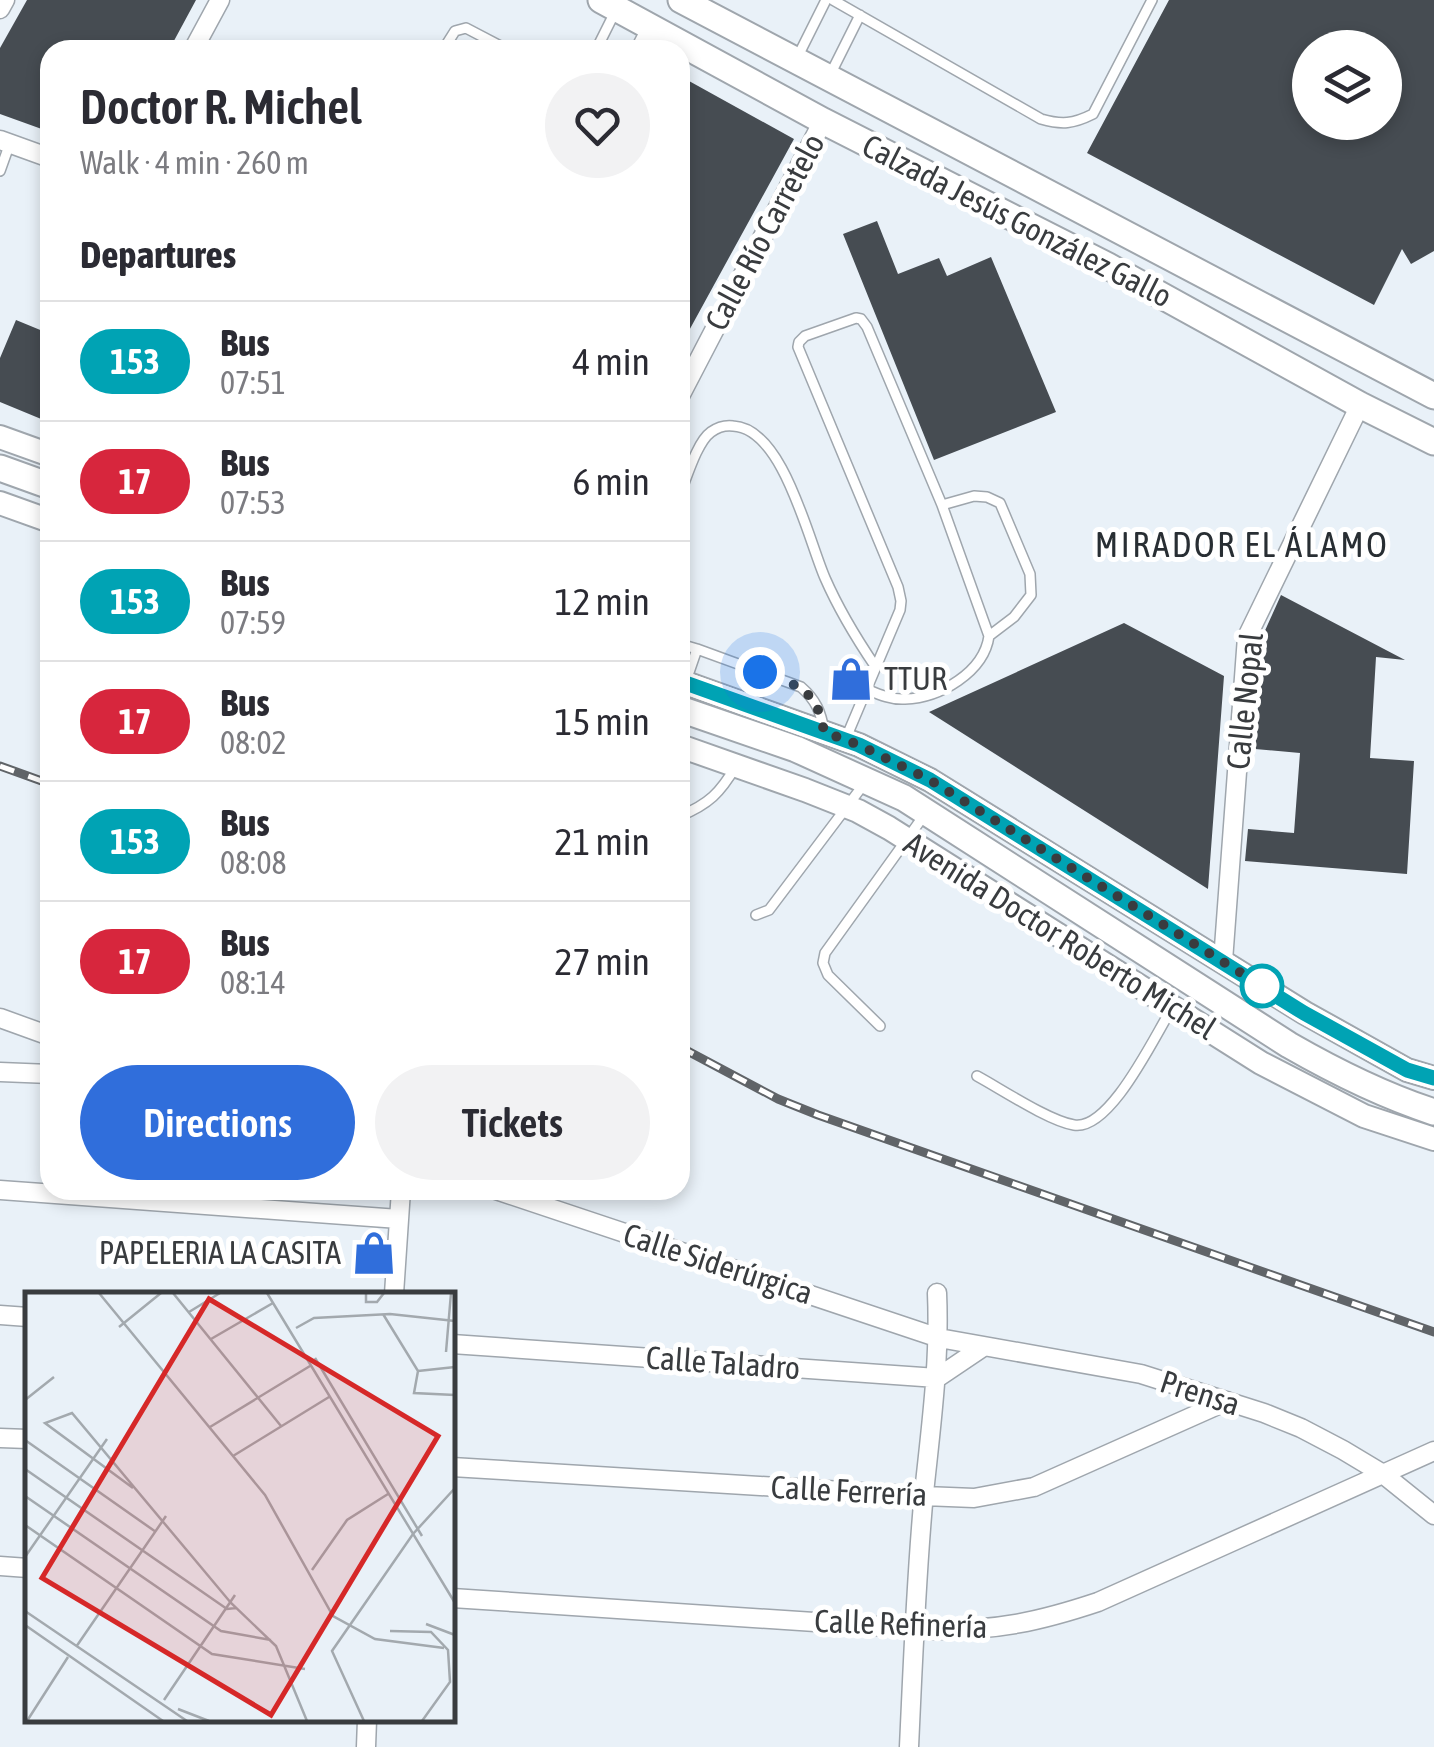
<!DOCTYPE html>
<meta charset="utf-8">
<style>
:root{--surface:#fff;--page:#f2f2f3;--text:#2b2b33;--muted:#7c7c81;--line:#e1e1e2;--accent:#306edb}
body{margin:0;font-family:"Asap Condensed",sans-serif;background:var(--page);color:var(--text);height:100vh;display:flex;flex-direction:column;font-size:38px;white-space:nowrap}
*{box-sizing:border-box;margin:0}
p{font-size:32px;color:var(--muted)}
.icon{flex:none;width:55px;height:55px;fill:none;stroke:currentColor;stroke-width:2;stroke-linecap:round;stroke-linejoin:round}
.map{position:relative;flex:1;overflow:hidden}
.details{position:absolute;left:40px;top:40px;width:650px;height:1160px;display:flex;flex-direction:column;background:var(--surface);border-radius:30px;box-shadow:0 5px 15px #0003}
.details>*{flex:none}
.badge{padding:0 20px;border-radius:32px;font-size:35px;line-height:65px}
.fabs{position:absolute;left:1292px;top:30px;display:grid;gap:20px}
.fabs a{display:grid;place-items:center;width:110px;height:110px;border-radius:50%;background:var(--surface);box-shadow:0 5px 15px #0003;font-size:50px}
.you{position:absolute;width:50px;height:50px;margin:-25px;border:8px solid #fff;border-radius:50%;background:#1a73e8;box-shadow:0 0 0 15px #1a73e833}
.map>.badge{position:absolute;translate:-50% -50%;box-shadow:0 0 0 5px #fff}
h2{padding:0 40px;font-size:38px;line-height:90px}
.round{display:grid;place-items:center;flex:none;width:105px;height:105px;border-radius:52px;background:var(--page)}
.summary{display:flex;align-items:center;justify-content:space-between;height:170px;padding:0 40px}
h1{font-size:48px;font-weight:600;line-height:75px}
.cta{display:flex;gap:20px;margin-top:auto;padding:20px 40px}
.cta a{flex:1;height:115px;border-radius:60px;background:var(--accent);color:#fff;font-size:40px;font-weight:600;line-height:115px;text-align:center}
.cta a+a{background:var(--page);color:var(--text)}
ul{padding:0;list-style:none}
li{display:flex;align-items:center;gap:30px;height:120px;padding:0 40px;border-top:2px solid var(--line)}
li div{flex:1}
li b{display:block;font-size:38px}
li em{font-style:normal}
li .badge{min-width:110px;font-weight:700;text-align:center}
.map>svg:first-child{display:block}
.building{fill:#464c52;fill-rule:evenodd}
.lines{fill:none;stroke-linecap:round;stroke-linejoin:round}
.lane-casing{stroke:#9fa6ad;stroke-width:12}
.street-casing{stroke:#9fa6ad;stroke-width:21}
.secondary-casing{stroke:#9fa6ad;stroke-width:26}
.primary-casing{stroke:#9fa6ad;stroke-width:29}
.lane{stroke:#fff;stroke-width:9}
.street{stroke:#fff;stroke-width:18}
.secondary{stroke:#fff;stroke-width:22}
.primary{stroke:#fff;stroke-width:25}
.rail-casing{stroke:#606468;stroke-width:9}
.rail{stroke:#fff;stroke-width:5;stroke-dasharray:15;stroke-linecap:butt}
.line-casing{stroke:#fff;stroke-width:22}
.line{stroke:#00a3b4;stroke-width:15}
.walk{stroke:#393c3f;stroke-width:10;stroke-dasharray:0 18}
.stop-dot{fill:#fff;stroke:#00a3b4;stroke-width:5}
.labels{text-anchor:middle;stroke-width:10;stroke-linejoin:round;paint-order:stroke}
.street-label{font-size:32px;fill:#393c3f;stroke:#fff}
.poi-label{font-size:32px;fill:#393c3f;stroke:#fff;text-anchor:start}
.neighbourhood-label{font-size:35px;letter-spacing:2.5px;fill:#282e33;stroke:#fff}
.inset-road{fill:none;stroke:#a3a9ae;stroke-width:2.5}
.view{fill:#d62828;fill-opacity:0.15;stroke:#d62828;stroke-width:5}
.inset-edge{fill:none;stroke:#393c3f;stroke-width:5}
</style>
<div class="map">
<svg width="1434" height="1747" viewBox="0 0 1434 1747">
<rect width="100%" height="100%" fill="#e9f1f8"/>
<path class="building" d="M27,0h169l-27,50h-119v82l-50,-18v-66z
M1169,0h265v251l-23,13 -9,-15 -28,56 -287,-152zM1310,48h75v74h-75z
M680,76l114,63 -114,208z
M877,221l21,53 41,-16 8,18 44,-19 65,155 -122,48 -91,-226z
M16,320l34,14v77l-4,10 -46,-19v-44z
M1281,595l124,65 -29,-3 -6,101 44,3 -7,113 -162,-13 3,-32 46,4 6,-80 -45,-4 8,-114z
M1124,623l100,53 -16,213 -279,-177z"/>
<g class="lines">
<g class="lane-casing">
<path id="lane" d="M833,0l208,119c21,6 32,5 52,-5l59,-114
M443,50l12,-19 11,-3 42,22
M596,50l19,-38
M796,60l30,-60
M830,75l30,-60
M0,171l10,-28
M680,494c7,-17 17,-52 31,-62 7,-5 14,-7 22,-6 50,2 75,113 92,152 14,32 31,60 50,88
M942,505l32,-9 13,1 13,6 30,71 1,21 -17,22 -25,19
M680,644l17,5 -11,32
M697,649l104,38c15,13 20,25 23,44
M846,738l54,-128 1,-9 -3,-14 -100,-240 1,-5 6,-6 51,-18 5,1 6,8 75,178 47,131c-5,36 -49,62 -84,63 -14,1 -27,-5 -39,-10
M680,816c29,-12 40,-23 56,-50
M756,915l13,-5 95,-126
M880,1026l-52,-51 -5,-12 2,-10 100,-139
M977,1076c24,13 72,45 97,49 36,6 80,-88 97,-115"/>
</g>
<g class="street-casing">
<path id="street" d="M0,9l5,-9
M193,50l27,-50
M640,50l12,-23
M0,140l50,18
M680,396l143,-275
M1223,961l24,-324 113,-232
M0,1018l50,18
M0,1072l50,2
M0,1190l399,29
M496,1190l443,148 202,36 123,39 37,15 42,22 40,24 51,41
M394,1294l7,-104
M0,1315l28,2
M452,1344l485,34 46,-31
M0,1438l28,1
M452,1467l472,29 50,2 60,-11 193,-86
M0,1566l28,2
M452,1598l483,32c64,0 103,-8 163,-28l336,-151
M366,1747l1,-27
M909,1747c4,-85 7,-170 15,-254 7,-67 16,-132 13,-200"/>
</g>
<g class="secondary-casing">
<path id="secondary" d="M0,437l50,18
M0,503l50,18
M680,681l179,64 71,35 375,233 102,57 27,8
M680,746l125,44 53,21 31,17 372,235 103,53 70,23"/>
</g>
<g class="primary-casing">
<path id="primary" d="M601,0l222,121 285,145 252,139 74,37
M681,0l753,396
M0,468l50,18
M680,709l116,40 108,49 385,247c47,27 93,50 145,67"/>
</g>
<use href="#lane" class="lane"/>
<use href="#street" class="street"/>
<use href="#secondary" class="secondary"/>
<use href="#primary" class="primary"/>
<g class="rail-casing">
<path id="rail" d="M0,766l50,18
M680,1047l98,52 40,16 616,217"/>
</g>
<use href="#rail" class="rail"/>
</g>
<g class="lines">
<g class="line-casing">
<path id="line" d="M680,681l179,64 71,35 374,233 103,57 27,8"/>
</g>
<use href="#line" class="line"/>
<path class="walk" d="M760,672c38,13 57,17 64,60l35,13 71,35 332,206"/>
</g>
<defs>
<g id="shop-bare" transform="scale(3.45)"><path d="M-5-2.5h2.3a2.7 3.5 0 0 1 5.4 0H5L5.5 6h-11ZM-1.5-2.5h3a1.5 2.3 0 0 0-3 0Z" fill="#306edb" stroke="#fff" stroke-width="2.5" paint-order="stroke"/></g>
</defs>
<g fill-rule="evenodd">
<use href="#shop-bare" x="851" y="679"/>
<use href="#shop-bare" x="374" y="1253"/>
</g>
<circle class="stop-dot" cx="1262" cy="986" r="20"/>
<g class="labels">
<g class="street-label">
<text transform="translate(1017 221) rotate(27)" y="11">Calzada Jesús González Gallo</text>
<text transform="translate(765 232) rotate(-62)" y="11">Calle Río Carretelo</text>
<text transform="translate(1245 701) rotate(-84)" y="11">Calle Nopal</text>
<text transform="translate(1060 936) rotate(32)" y="11">Avenida Doctor Roberto Michel</text>
<text transform="translate(718 1264) rotate(18)" y="11">Calle Siderúrgica</text>
<text transform="translate(723 1363) rotate(4)" y="11">Calle Taladro</text>
<text transform="translate(1200 1393) rotate(18)" y="11">Prensa</text>
<text transform="translate(849 1491) rotate(3)" y="11">Calle Ferrería</text>
<text transform="translate(901 1624) rotate(2)" y="11">Calle Refinería</text>
</g>
<g class="poi-label">
<text x="884" y="690">TTUR</text>
<text x="341" y="1264" text-anchor="end">PAPELERIA LA CASITA</text>
</g>
<g class="neighbourhood-label">
<text x="1242" y="557">MIRADOR EL ÁLAMO</text>
</g>
</g>
<g transform="translate(25 1292)">
<rect width="430" height="430" fill="#e9f1f8"/>
<path class="inset-road" d="M74,1l166,202 68,121 42,23 69,9M148,1l108,133M242,1l188,310M341,1v9h11l7,-9M164,20l31,-19M358,22l35,57 -4,22 41,2M94,35l42,-34M271,36l18,-10 76,-4 65,7M186,47l62,-36M421,60l5,-59M290,66l107,178M393,79l37,-4M0,108l29,-23M185,135l100,-61M0,148l131,92M208,164l96,-59M0,177l202,140 9,-1M108,196l-88,-65 27,-10 159,190 45,43 31,75M0,204l196,135 50,9M0,233l187,129 93,15M0,265l82,-118M287,278l35,-50 41,-26M0,319l162,110M401,332l29,11M0,333l138,96M365,339l41,1 17,18 2,32 -28,39M51,355l90,-131M139,408l71,-105M153,417l31,12M2,429l41,-64M339,429l-32,-70 81,-117 42,-46"/>
<path class="view" d="M184,7l229,137 -167,279 -229,-137z"/>
<rect width="430" height="430" class="inset-edge"/>
</g>
</svg>
<div class="fabs">
<a><svg class="icon" aria-label="layers" viewBox="0 0 24 24"><path d="M12 4l9 5-9 5-9-5zM3 14l9 5 9-5"/></svg></a>
</div>
<div class="you" style="left:760px;top:672px"></div>
<section class="details">
<div class="summary"><div><h1>Doctor R. Michel</h1><p>Walk · 4 min · 260 m</p></div><a class="round"><svg class="icon" aria-label="heart" viewBox="0 0 24 24"><path d="M12 20l-8-8c-3-5 5-10 8-4 3-6 11-1 8 4z"/></svg></a></div>
<h2>Departures</h2>
<ul>
<li><span class="badge" style="background:#00a3b4;color:#fff">153</span><div><b>Bus</b><p>07:51</p></div><em>4 min</em></li>
<li><span class="badge" style="background:#d7263d;color:#fff">17</span><div><b>Bus</b><p>07:53</p></div><em>6 min</em></li>
<li><span class="badge" style="background:#00a3b4;color:#fff">153</span><div><b>Bus</b><p>07:59</p></div><em>12 min</em></li>
<li><span class="badge" style="background:#d7263d;color:#fff">17</span><div><b>Bus</b><p>08:02</p></div><em>15 min</em></li>
<li><span class="badge" style="background:#00a3b4;color:#fff">153</span><div><b>Bus</b><p>08:08</p></div><em>21 min</em></li>
<li><span class="badge" style="background:#d7263d;color:#fff">17</span><div><b>Bus</b><p>08:14</p></div><em>27 min</em></li>
</ul>
<div class="cta"><a>Directions</a><a>Tickets</a></div>
</section>
</div>
